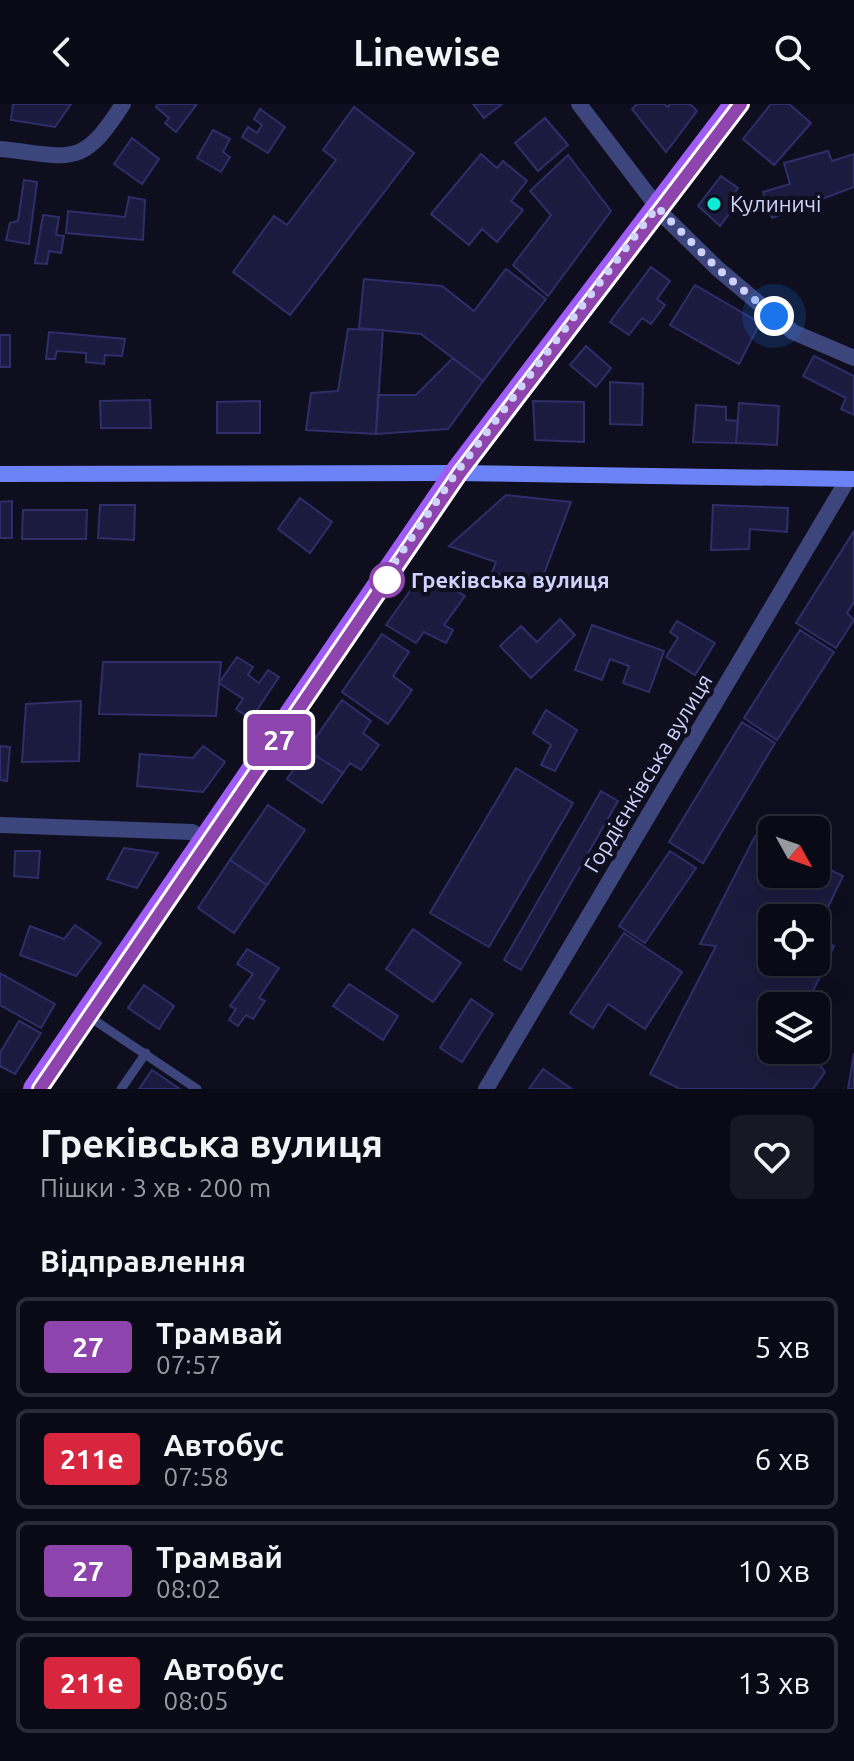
<!DOCTYPE html>
<html lang="uk">
<meta charset="utf-8">
<style>
:root{--surface:#0a0a17;--page:#181824;--text:#f1f3f6;--muted:#999aa1;--line:#2a2b36}
body{margin:0;font-family:Ubuntu,sans-serif;background:var(--page);color:var(--text);height:100vh;display:flex;flex-direction:column;font-size:30px;white-space:nowrap}
*{box-sizing:border-box;margin:0}
p{font-size:26px;color:var(--muted)}
.icon{flex:none;width:44px;height:44px;fill:none;stroke:currentColor;stroke-width:2;stroke-linecap:round;stroke-linejoin:round}
.map{position:relative;height:985px;overflow:hidden}
.details{display:flex;flex-direction:column;background:var(--surface);flex:1}
.details>*{flex:none}
.badge{padding:0 16px;border-radius:6px;font-size:28px;line-height:52px}
.needle{width:52px;rotate:130deg}
.controls{position:absolute;left:758px;top:712px;display:grid;gap:16px}
.controls a{display:grid;place-items:center;width:72px;height:72px;border-radius:12px;background:var(--surface);box-shadow:0 8px 32px #0002,0 0 0 2px var(--line);font-size:40px}
.you{position:absolute;width:40px;height:40px;margin:-20px;border:6px solid #fff;border-radius:50%;background:#1a73e8;box-shadow:0 0 0 12px #1a73e833}
.map>.badge{position:absolute;translate:-50% -50%;box-shadow:0 0 0 4px #fff}
h2{padding:0 40px;font-size:30px;line-height:72px}
.round{display:grid;place-items:center;flex:none;width:84px;height:84px;border-radius:12px;background:var(--page)}
.summary{display:flex;align-items:center;justify-content:space-between;height:136px;padding:0 40px}
h1{font-size:38px;font-weight:700;line-height:60px}
ul{padding:0;list-style:none}
li{display:flex;align-items:center;gap:24px;height:100px;margin:0 16px 12px;padding:0 24px;border:4px solid var(--line);border-radius:12px}
li div{flex:1}
li b{display:block;font-size:30px}
li em{font-style:normal}
li .badge{min-width:88px;font-weight:700;text-align:center}
header{display:flex;justify-content:space-between;align-items:center;height:104px;padding:0 40px;background:var(--surface);font-size:36px;font-weight:700}
.map>svg:first-child{display:block}
.building{fill:#1b1b3f;stroke:#2f2e6a;stroke-width:2}
.lines{fill:none;stroke-linecap:round;stroke-linejoin:round}
.lane{stroke:#3c467c;stroke-width:9}
.street{stroke:#3c467c;stroke-width:16}
.secondary{stroke:#6c83f7;stroke-width:16}
.primary{stroke:#9f5df6;stroke-width:24}
.tram{stroke:#0dead5;stroke-width:2}
.line-casing{stroke:#fff;stroke-width:18}
.line{stroke:#8e44ad;stroke-width:12}
.walk{stroke:#cfd3fc;stroke-width:8;stroke-dasharray:0 14.4}
.poi-dot{fill:#0dead5;stroke:#0e0e1f;stroke-width:3}
.stop-dot{fill:#fff;stroke:#8e44ad;stroke-width:4}
.labels{text-anchor:middle;stroke-width:8;stroke-linejoin:round;paint-order:stroke}
.poi-label{font-size:22px;fill:#cfd3fc;stroke:#0e0e1f;text-anchor:start}
.stop-label{font-size:22px;font-weight:bold;fill:#cfd3fc;stroke:#0e0e1f;text-anchor:start}
.street-label{font-size:22px;fill:#cfd3fc;stroke:#0e0e1f}
</style>
<header><svg class="icon" aria-label="back" viewBox="0 0 24 24"><path d="M15 5l-7 7 7 7"/></svg>Linewise<svg class="icon" aria-label="search" viewBox="0 0 24 24"><circle cx="10" cy="10" r="6"/><path d="M15 15l6 6"/></svg></header>
<div class="map">
<svg width="854" height="985" viewBox="0 0 854 985">
<rect width="100%" height="100%" fill="#0e0e1f"/>
<path class="building" d="M13,0h58l-16,23 -44,-7z
M158,0h39l-21,28 -11,-9 4,-5 -13,-11z
M473,0h29l-18,14z
M637,0h27l4,3 2,-3h20l7,7 -31,41 -34,-43z
M771,0h18l22,19 -37,42 -31,-26z
M354,3l60,46 -124,162 -57,-43 41,-56 13,9 49,-65 -13,-10z
M260,5l25,18 -17,26 -26,-16 6,-10 9,6 5,-8 -8,-6z
M545,14l23,27 -30,26 -23,-28z
M213,26l17,9 -7,13 7,5 -9,15 -24,-14z
M132,34l27,21 -17,25 -28,-20z
M828,47l4,10 22,-7v33l-82,31 -9,-26 27,-8 -6,-21z
M481,50l16,14 6,-7 24,20 -16,20 12,9 -26,32 -15,-13 -13,16 -38,-31z
M568,51l43,56 -63,85 -35,-31 38,-50 -21,-24z
M721,72l17,12 -8,12 5,6 -15,20 -22,-20z
M24,76l13,2 -8,62 -23,-4 4,-17 8,-2z
M129,93l16,3 -2,40 -77,-7 2,-22 57,6z
M43,111l16,2 -3,18 8,1 -3,17 -12,-2 -2,13 -12,-1z
M651,163l19,14 -13,18 8,6 -14,19 -9,-6 -13,17 -19,-13z
M506,165l40,30 -63,82 -62,-47 -62,-6 5,-49 78,7 32,25z
M695,181l65,38 -21,41 -69,-39z
M348,225l35,1 -7,104 -70,-4 5,-37 27,-2z
M49,228l76,7 -3,17 -17,-1 -1,9 -18,-2v-9l-29,-2 -2,8h-9z
M0,231h10v32h-10z
M586,242l25,22 -15,19 -26,-22z
M814,252l40,20v39l-13,-6 5,-11 -43,-22z
M453,254l30,23 -35,48 -72,5 2,-39h38z
M610,278l33,2 -1,41 -32,-1z
M150,296l1,28h-50l-1,-27z
M260,297v32h-43v-31z
M533,297l51,1v40l-49,-2z
M739,299l40,3 -2,39 -41,-2z
M696,301l30,2v13l12,1 -2,22 -43,-1z
M506,391l65,7 -32,85 -47,-15 4,-10 -47,-16z
M300,394l32,24 -22,31 -32,-24z
M12,397v37h-12v-36z
M100,401h35l-1,35 -36,-2z
M713,401l75,3 -1,24 -37,-3 -1,20 -38,1z
M23,406h64l-1,29h-64z
M854,427v71l-7,11 7,7 -18,28 -40,-25z
M424,467l41,25 -21,29 9,5 -7,13 -22,-11 -8,11 -30,-18z
M560,515l15,16 -44,43 -31,-32 21,-20 16,16z
M677,517l38,22 -20,32 -29,-18 12,-19 -8,-6z
M592,521l72,26 -15,41 -26,-9 6,-17 -19,-7 -8,21 -27,-10z
M800,526l34,22 -57,88 -33,-22z
M382,530l27,18 -16,24 19,14 -24,34 -46,-32z
M237,553l16,10 -5,8 11,8 9,-13 11,7 -28,42 -15,-10 7,-10 -24,-16z
M103,558h118l-5,54 -117,-2z
M342,596l29,21 -8,12 16,12 -18,25 -11,-7 -7,10 -36,-23z
M81,597l-2,60 -57,1 4,-58z
M546,606l31,20 -22,41 -14,-6 10,-20 -18,-12z
M742,618l33,21 -72,120 -34,-21z
M0,642l10,1 -3,34 -7,-1z
M203,642l22,16 -22,30 -66,-6 3,-32 53,4z
M307,646l36,23 -21,30 -35,-24z
M516,664l57,35 -84,144 -59,-34z
M601,687l17,10 -97,169 -17,-10z
M268,701l37,25 -38,55 -37,-25z
M755,732l17,8v30h44v-11l27,13 -27,56v-14h-44v44h44v-24l18,8 -21,45 14,14 -11,28v-27h-44v44h37l16,22 -12,17h-133l-30,-15 66,-128 -16,-2z
M124,744l34,5 -21,35 -30,-9z
M15,747h25l-2,27 -24,-2z
M670,747l26,17 -51,75 -26,-17z
M230,756l37,25 -33,48 -36,-25z
M75,821l26,18 -25,33 -56,-21 10,-29 34,13z
M413,825l48,34 -28,39 -47,-33z
M624,829l58,39 -37,57 -37,-25 -15,24 -23,-15z
M247,845l32,19 -20,30 6,3 -12,18 -7,-4 -8,11 -9,-6 7,-11 -6,-3 23,-32 -16,-10z
M0,869l55,31 -14,24 -41,-23z
M349,880l49,32 -15,24 -50,-34z
M144,881l30,21 -15,23 -31,-21z
M471,895l22,15 -31,48 -22,-14z
M19,917l22,12 -26,41 -15,-8v-13z
M854,949v36h-6z
M543,965l29,20h-43z
M152,966l28,19h-41z"/>
<g class="lines">
<path class="lane" d="M88,912l109,73
M121,985l25,-36"/>
<path class="street" d="M579,0l86,113 53,52 75,63 61,26
M0,45c71,7 81,21 123,-45
M0,721l192,7 14,8
M486,985l362,-610"/>
<path class="secondary" d="M0,370l456,-1 398,6"/>
<path class="primary" d="M35,985l421,-616 280,-369"/>
<path class="tram" d="M40,985l420,-616 281,-369"/>
</g>
<g class="lines">
<g class="line-casing">
<path id="line" d="M40,985l420,-616 281,-369"/>
</g>
<use href="#line" class="line"/>
<path class="walk" d="M387,476l-5,1 74,-108 201,-266 61,62 56,47"/>
</g>
<circle class="poi-dot" cx="714" cy="100" r="8"/>
<circle class="stop-dot" cx="387" cy="476" r="16"/>
<g class="labels">
<g class="poi-label">
<text x="730" y="108">Кулиничі</text>
</g>
<g class="stop-label">
<text x="411" y="484">Греківська вулиця</text>
</g>
<g class="street-label">
<text transform="translate(648 669) rotate(-59)" y="8">Гордієнківська вулиця</text>
</g>
</g>
</svg>
<div class="controls">
<a><svg class="needle" viewBox="-14 -14 28 28"><path d="M0-13l5 13h-10z" fill="#e53935"/><path d="M0 13l5-13h-10z" fill="#999aa1"/></svg></a>
<a><svg class="icon" aria-label="locate" viewBox="0 0 24 24"><circle cx="12" cy="12" r="6"/><path d="M12 2v4M12 18v4M2 12h4M18 12h4"/></svg></a>
<a><svg class="icon" aria-label="layers" viewBox="0 0 24 24"><path d="M12 4l9 5-9 5-9-5zM3 14l9 5 9-5"/></svg></a>
</div>
<div class="you" style="left:774px;top:212px"></div>
<b class="badge" style="left:279px;top:636px;background:#8e44ad;color:#fff">27</b>
</div>
<section class="details">
<div class="summary"><div><h1>Греківська вулиця</h1><p>Пішки · 3 хв · 200 m</p></div><a class="round"><svg class="icon" aria-label="heart" viewBox="0 0 24 24"><path d="M12 20l-8-8c-3-5 5-10 8-4 3-6 11-1 8 4z"/></svg></a></div>
<h2>Відправлення</h2>
<ul>
<li><span class="badge" style="background:#8e44ad;color:#fff">27</span><div><b>Трамвай</b><p>07:57</p></div><em>5 хв</em></li>
<li><span class="badge" style="background:#d7263d;color:#fff">211е</span><div><b>Автобус</b><p>07:58</p></div><em>6 хв</em></li>
<li><span class="badge" style="background:#8e44ad;color:#fff">27</span><div><b>Трамвай</b><p>08:02</p></div><em>10 хв</em></li>
<li><span class="badge" style="background:#d7263d;color:#fff">211е</span><div><b>Автобус</b><p>08:05</p></div><em>13 хв</em></li>
</ul>
</section>
